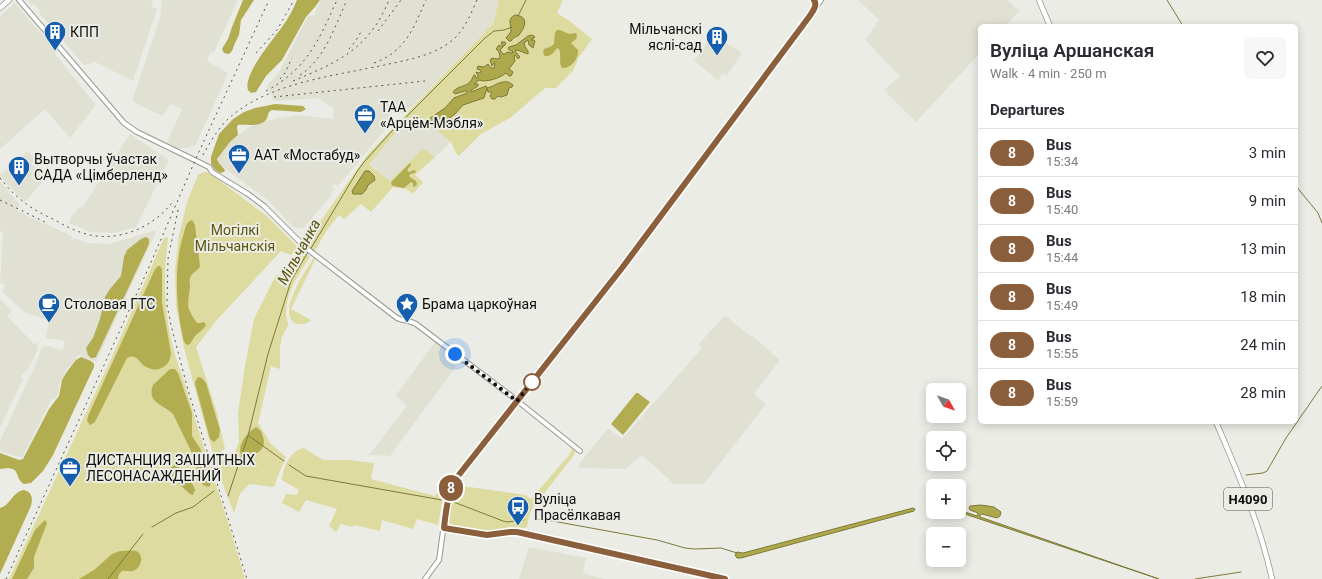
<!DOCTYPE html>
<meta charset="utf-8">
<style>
:root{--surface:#fff;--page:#f7f7f7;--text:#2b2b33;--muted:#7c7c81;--line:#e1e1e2}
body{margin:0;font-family:Roboto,sans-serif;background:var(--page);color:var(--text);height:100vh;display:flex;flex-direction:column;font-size:15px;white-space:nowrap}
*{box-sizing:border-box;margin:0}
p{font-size:13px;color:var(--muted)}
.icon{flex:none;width:22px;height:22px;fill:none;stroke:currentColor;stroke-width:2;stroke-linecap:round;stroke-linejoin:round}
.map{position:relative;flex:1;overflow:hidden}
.panel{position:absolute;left:978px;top:24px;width:320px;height:400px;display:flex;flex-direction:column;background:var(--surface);border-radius:6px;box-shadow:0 2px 10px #0003}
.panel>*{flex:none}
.badge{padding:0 8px;border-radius:13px;font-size:14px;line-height:26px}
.needle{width:26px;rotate:130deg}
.controls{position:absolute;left:926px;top:383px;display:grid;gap:8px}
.controls a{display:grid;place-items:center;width:40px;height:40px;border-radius:6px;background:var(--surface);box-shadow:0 2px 10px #0003;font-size:20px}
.you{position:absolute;width:20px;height:20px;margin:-10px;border:3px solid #fff;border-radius:50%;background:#1a73e8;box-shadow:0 0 0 6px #1a73e833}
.map>.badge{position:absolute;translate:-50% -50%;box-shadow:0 0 0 2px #fff}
h2{padding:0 12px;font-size:15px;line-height:36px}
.round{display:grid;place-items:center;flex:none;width:42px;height:42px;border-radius:6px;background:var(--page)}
.head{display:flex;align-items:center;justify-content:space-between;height:68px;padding:0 12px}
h1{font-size:19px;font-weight:600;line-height:30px}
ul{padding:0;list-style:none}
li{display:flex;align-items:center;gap:12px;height:48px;padding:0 12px;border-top:1px solid var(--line)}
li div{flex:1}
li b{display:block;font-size:15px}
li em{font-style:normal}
li .badge{min-width:44px;font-weight:700;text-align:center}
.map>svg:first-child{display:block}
.built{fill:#e0e0d3}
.green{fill:#dddb9f}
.forest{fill:#b2ad50}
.water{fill:#ada84b;stroke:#7d7a38}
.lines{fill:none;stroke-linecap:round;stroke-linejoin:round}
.stream{stroke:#7d7a38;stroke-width:1}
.secondary-casing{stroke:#989893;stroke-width:6}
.primary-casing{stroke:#989893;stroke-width:6}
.secondary{stroke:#fff;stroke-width:4}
.primary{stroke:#fff;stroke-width:4.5}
.rail{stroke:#565652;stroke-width:1;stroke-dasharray:2 4;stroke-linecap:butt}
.line-casing{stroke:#fff;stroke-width:9}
.line{stroke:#8b5e3c;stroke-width:6}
.walk{stroke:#0e0e0c;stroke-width:4;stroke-dasharray:0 7.2}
.stop-dot{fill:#fff;stroke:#8b5e3c;stroke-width:2}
.labels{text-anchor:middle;stroke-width:4;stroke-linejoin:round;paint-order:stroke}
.shield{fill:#ecece6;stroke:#51514d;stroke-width:1}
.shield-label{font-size:13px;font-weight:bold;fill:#0e0e0c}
.poi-label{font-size:14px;fill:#0e0e0c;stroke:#ecece6;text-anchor:start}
.park-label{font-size:14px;fill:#5a560f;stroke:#ecece6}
.water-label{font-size:15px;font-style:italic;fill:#59560e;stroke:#ecece6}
</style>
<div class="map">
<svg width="1322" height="579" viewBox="0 0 1322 579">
<rect width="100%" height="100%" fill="#ecece6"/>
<path class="built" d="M27,0h126l-2,7 6,2 -24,72 -38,-19 -11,3 -44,-51 -1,-1 1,-2 -6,-7 -2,1z
M162,0h76l-24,52h-3l-4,9 21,12 -4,7 1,1 -30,65 -18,3 -10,-7 15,-33 -12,-5 -7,12 -30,-14v-4l27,-80z
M321,0h178v3l-5,18 -8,10 -81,83 -13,-3 -3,14 -51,61 -4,-2 -2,2 3,3 -4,4 1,1 -29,35 -10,-2 -23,-25 -47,-35 -6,-8 12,-16 20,-16 17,-6 30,-6 37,4 1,-10 -16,-11 -44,3 -7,-15 12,-14 29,-56 6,-1z
M858,0h149l12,11 -14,15h-25v27l-64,69 -32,-32 16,-14 -35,-36 14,-20z
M15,3l37,43 -1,1 6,5 -2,2 37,46v1l4,4 -26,33 -25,-29 -45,40v-133z
M713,35l29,18 -15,22 -4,-2 -5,7 -24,-19z
M415,126l20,3 16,13 -16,15 -12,-9 -33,33 -21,-18 27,-31z
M130,134l39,26 -33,67 -22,6 -23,-1 -22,-9 2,-6 8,-9 5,-3z
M27,151l8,8 -4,5 16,13 -22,25 -25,-25v-3l10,-6 2,1 3,-3 1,1 3,-4 -1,-1z
M0,181l20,24 -3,6 55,25 -1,4 5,-1 13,4 20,1 48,-14 -61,132 -18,-7 -5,9 -6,4 -9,19 2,1 -5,12 -3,-2 -30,60 -22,-7v-10l37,-80 5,-14 6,-1 15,4 2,-9 -19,-3 3,-17 -25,-9 -21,-20 2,-8 -5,-1 3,-49 -3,-4z
M0,299l12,12 -5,5 27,28 3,-1 1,3 -1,6 -9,17 -7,7 2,3 -23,48z
M725,315l25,21 1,-1 29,25 -26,34 12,10 -62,80h-30l-32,-29 -17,14 -46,-1 1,-5 28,-35 14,11 80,-91 -3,-4z
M436,341l20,19 -1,8 -65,88 -21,-1 38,-49 -11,-11z
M529,547l57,11 -3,15 22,6h-86z"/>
<path class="green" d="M499,0h64l-6,13 14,9 21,17 -13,18 -6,14 -17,17h-11l-35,30 -29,16 -22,22 -3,-3 -5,-11 -16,-13 -20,-3 -19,6 -26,31v2l20,16 33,-33 12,9 -20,18 8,7 -10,12 -7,-5 -13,-2 -22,25 -10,-8 -17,15 -5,-4 -12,15 -13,22 -9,-9 2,-6 13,-15 48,-68 118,-123 8,-9z
M203,172h4l13,9 48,36 30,30 -7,8 -10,-4 -65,70 -20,26 21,66 8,36 -4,2 1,8h10l7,-17 -1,-29 7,-47 9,-47 22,-44h13l16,-22 5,4c-11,17 -24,35 -24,56 0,4 2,8 2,12l-6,12 -2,10v22l-9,-3 -13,57 13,21 15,13 -6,14 -6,16 -25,-3 -9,10 -6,19 -16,-41 -34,-124 -8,-42 -1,-37 4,-33 8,-34 11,-27z
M167,237l1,2c-5,37 -4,72 5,108 3,14 9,27 13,41 18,64 41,127 59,191h-236l102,-220 53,-121z
M314,258h2l-25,51 20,11c-4,4 -9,5 -14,4 -23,-8 10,-56 17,-66z
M304,448l14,9 6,3h25l25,3 -3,16 64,17 7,-11 5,3 -5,14 -4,23 -21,-6 -4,10 -31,-9 -2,11 -26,-6 -2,2 -11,-3 -5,8 -7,-6 8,-17 -31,-9 -7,12 -17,-9 4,-9 11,1 2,-5 -17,-10c1,-12 8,-30 22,-32z
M572,448l3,4 -1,3 -42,54c-4,6 -3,15 -6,19l-17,-1 -13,4 -11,1 -32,-5 -5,-5 3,-23 4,-14 70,10 6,4 39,-45z"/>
<path class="forest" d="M243,0h11l-13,20 -2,15 -4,8 -3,8 -3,3 -5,-1 -2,-4 6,-10 4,-12z
M297,0h23l-5,7 -9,10 -24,43 -16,16 -10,16 -5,1 -3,-3c-5,-16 25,-50 34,-63 6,-8 11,-17 15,-27z
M557,30h3l9,4 7,-1 1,2 -1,4 -5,4 7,7c1,8 -7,19 -16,18 -4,-6 0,-13 -3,-19l-2,-1c-3,4 -6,9 -12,8l-2,-3 1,-4 6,-2 4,-3 1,-11z
M275,104l28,2 3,3 -5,3 -29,-2 -3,2c-1,2 -1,4 -2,6 -4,10 -22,6 -29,7l-1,2 1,8 -8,7 -13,17 2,4 6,7 -1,2 -4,1 -5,-3 -4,-6v-7l8,-23 14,-15 11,-7 11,-4z
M411,163v2l-4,5 2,2 5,-2 2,1 -1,2 -5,1 -1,2 2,2 5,3 1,4 -4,2v-4l-2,-1 -7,6 -11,-2 -2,-2 1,-3 17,-17z
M191,220l2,1 2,4 5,41c-2,5 -8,6 -10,12 -1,3 0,6 0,9 -2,19 -5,19 7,36h3l4,-1 2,3 -2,3 -9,8 -5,8 -3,1 -3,-3c-8,-33 -11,-76 0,-109 1,-5 2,-10 7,-13z
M146,237l3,2v5l-53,113 -2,1h-3l-3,-3 -2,-7 7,-10 7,-19 5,-22 5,-8 11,-13 3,-19 3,-7 14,-11z
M158,266h2l2,3v34l9,50c-1,16 -16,21 -28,12 -3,-3 -5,-7 -9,-8 -4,-1 -4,0 -7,1l-31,62 -2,3 -4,2 -3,-4 1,-5 67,-147z
M81,357l10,4 3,3v3l-41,88 -10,16 -12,12 -7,1c-11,-6 -1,-19 -24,-15v-16l19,7 4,-1 26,-50 10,-13 3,-16 4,-7 10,-13z
M170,369h5l3,4 14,40v23l8,12 11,32 -1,6 -2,1 -5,-2 -3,-5 -7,-25 -20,-41c-8,-9 -27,-11 -20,-29z
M198,377l4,1 4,5 14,47 -1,7 -5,5 -4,-3 -15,-55 1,-4z
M636,393h2l12,9 -27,33 -12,-11z
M256,427c3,2 5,3 6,7 5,11 0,19 -12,21 -4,0 -6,1 -9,0 -4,-11 6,-22 15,-28z
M175,465c8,3 18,17 20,25l-2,5 -3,-1 -20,-18 -1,-6 4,-4z
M24,490c8,2 9,8 7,16l-31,68v-66c11,-3 12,-16 24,-18z
M45,520l2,3 -13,34v11l-7,11h-15l23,-49z
M120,551c5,0 12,-1 16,0 9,4 5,16 -1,19 -4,3 -8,0 -13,1l-3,3 -1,5h-39l15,-9 18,-16z"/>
<path class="water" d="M515,15c9,1 12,5 8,14 -1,1 -3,5 -4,6 -3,2 -5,2 -8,6h-2l-3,-3c2,-3 5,-5 5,-8 0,-7 -4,-11 4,-15z
M532,35l3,2 -4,3h3l1,1 -2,7 -4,-3 -1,-5 -4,3 1,4 3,4v3l-11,-4 -2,1 5,6 -2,2 -3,-4 -1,1 1,5 -6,8 4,3 -2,4h-2l-3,-3c-6,5 -20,10 -27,7l-5,4h4v2l-8,5 1,1 15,-6 1,2c9,-2 17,-11 26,-3l-1,2 -3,1 -2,7 -6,2 -3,-1 -3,3h-3l-2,-3 2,-4h-4l-1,-4 -3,10 -21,7 -8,9 -11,8 -13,3h-7l2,-4 19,-13 9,-10 13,-5v-2h-2l-10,3 -2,-2c4,-6 13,-5 18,-11 1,-2 2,-4 3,-6h1l1,3h2v-2l-2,-4 3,1 2,-1 -1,-2 -3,-1 1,-3 6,1 4,-3 3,4h3l1,-5h-1l-2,3 -2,-6 2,-2 5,1 3,-1 -1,-6 -3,-3 3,-4 4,2 -2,-5h4l1,2 -6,6 3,4h2l2,-2 5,1 1,-1 -5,-3 1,-2 7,-2 12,-9z
M365,171h4l5,5 1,4 -7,5 -2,5 -4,4h-9l-1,-3z
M981,505l13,2 7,5 -1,4 -3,2 -15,-4 -2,1v2l179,62 -200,-67v-2l18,6 1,-3 -8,-3 -1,-2 1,-2z
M913,508l2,1 -1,2 -173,47h-4l-2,-3 2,-3 6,1z"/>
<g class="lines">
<path class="stream" d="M1167,0l16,26
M518,16l8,-16
M406,117l79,-79 9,-7 10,-1 8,-3
M1296,186l22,27 4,10
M310,250l48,-80 7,-9 36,-40
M249,436l35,25
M289,465l17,11 136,24
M1246,475l17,-2 4,-2 19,-33 36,-52
M228,496l20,-60 20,-82 23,-73 17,-29
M451,501l52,20 4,1 17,-2
M534,519l13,1 110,20 28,8 10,1 26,-1 16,5
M152,527l24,-14 17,-6 21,-16
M108,579l35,-45
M1195,579l46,-7"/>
<g class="secondary-casing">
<path id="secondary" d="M19,0l105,123 13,9 72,35 3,5 36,22 16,12 42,42 91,70c6,3 13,2 19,6l94,71 70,56
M444,528l43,7 23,-3h7l208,47
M425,579l14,-19 9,-65 4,-9 6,-10 163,-208 200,-268"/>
</g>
<g class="primary-casing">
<path id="primary" d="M1039,0l11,26
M0,8l9,-8
M1216,422c22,51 44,102 56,157"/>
</g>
<use href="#secondary" class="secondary"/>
<use href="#primary" class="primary"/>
<path class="rail" d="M378,31l23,-31
M349,49l6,-7 7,-12
M256,53l21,-23 17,-30
M374,63c32,-12 39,-34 52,-63
M300,75c25,-16 35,-49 47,-75
M280,79l5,-6 7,-15
M293,81c45,-19 76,-32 96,-81
M266,91c41,-22 53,-51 71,-91
M274,97l151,-16
M203,155c6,-11 13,-23 22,-33 40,-40 111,-46 164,-58 23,-5 46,-9 65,-25 11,-11 17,-25 23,-39
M0,178c6,7 12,15 19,20 11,10 23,16 36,22 10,6 20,11 31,14 32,9 69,-7 88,-34
M0,200l45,22
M178,210l-10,49 -1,46 4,20 17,65 59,189
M6,579l143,-312 48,-111 72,-156"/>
</g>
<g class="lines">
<g class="line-casing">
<path id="line" d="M725,579l-208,-47h-7l-23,3 -43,-7c2,-19 4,-36 14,-52l164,-208 187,-251c3,-5 9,-11 5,-17"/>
</g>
<use href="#line" class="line"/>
<path class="walk" d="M455,354l62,47 15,-19"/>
</g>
<defs>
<g id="building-pin" transform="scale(1.15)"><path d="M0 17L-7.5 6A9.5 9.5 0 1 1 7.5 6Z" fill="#145ead" stroke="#ecece6"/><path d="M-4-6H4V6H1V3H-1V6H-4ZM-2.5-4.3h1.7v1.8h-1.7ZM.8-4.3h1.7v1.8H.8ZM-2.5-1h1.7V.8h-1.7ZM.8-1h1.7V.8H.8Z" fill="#fff"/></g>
<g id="office-pin" transform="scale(1.15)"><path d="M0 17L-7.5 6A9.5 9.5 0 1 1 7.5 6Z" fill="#145ead" stroke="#ecece6"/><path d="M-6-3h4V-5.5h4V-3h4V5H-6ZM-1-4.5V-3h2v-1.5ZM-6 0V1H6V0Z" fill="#fff"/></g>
<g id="cafe-pin" transform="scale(1.15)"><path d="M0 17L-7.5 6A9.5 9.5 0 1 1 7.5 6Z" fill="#145ead" stroke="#ecece6"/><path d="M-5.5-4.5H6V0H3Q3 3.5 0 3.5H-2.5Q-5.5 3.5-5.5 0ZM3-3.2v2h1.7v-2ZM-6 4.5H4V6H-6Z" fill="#fff"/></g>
<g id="sight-pin" transform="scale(1.15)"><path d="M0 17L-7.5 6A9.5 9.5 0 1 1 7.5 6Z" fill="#145ead" stroke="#ecece6"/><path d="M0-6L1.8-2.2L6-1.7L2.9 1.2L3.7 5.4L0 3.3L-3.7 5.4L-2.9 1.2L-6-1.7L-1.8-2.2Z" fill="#fff"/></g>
<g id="bus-pin" transform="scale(1.15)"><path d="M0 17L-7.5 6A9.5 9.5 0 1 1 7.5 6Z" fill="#145ead" stroke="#ecece6"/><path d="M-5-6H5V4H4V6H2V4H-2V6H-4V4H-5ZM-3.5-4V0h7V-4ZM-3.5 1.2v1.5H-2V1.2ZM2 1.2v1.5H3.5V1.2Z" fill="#fff"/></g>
</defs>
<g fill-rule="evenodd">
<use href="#building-pin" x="55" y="32"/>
<use href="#building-pin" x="717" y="37"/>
<use href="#office-pin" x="365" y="115"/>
<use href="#office-pin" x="239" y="155"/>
<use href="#building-pin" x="19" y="167"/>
<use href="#cafe-pin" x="49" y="304"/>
<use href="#sight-pin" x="407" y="304"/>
<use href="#office-pin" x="70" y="468"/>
<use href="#bus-pin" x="518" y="507"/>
</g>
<circle class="stop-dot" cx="532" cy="382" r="8"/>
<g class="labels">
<rect class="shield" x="1224" y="488" width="48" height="22" rx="3"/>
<g class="shield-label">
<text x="1248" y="504">Н4090</text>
</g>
<g class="poi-label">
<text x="702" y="34" text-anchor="end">Мільчанскі<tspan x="702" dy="16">яслі-сад</tspan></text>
<text x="70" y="37">КПП</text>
<text x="380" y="112">ТАА<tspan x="380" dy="16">«Арцём-Мэбля»</tspan></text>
<text x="254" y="160">ААТ «Мостабуд»</text>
<text x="34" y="164">Вытворчы ўчастак<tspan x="34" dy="16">САДА «Цімберленд»</tspan></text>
<text x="64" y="309">Столовая ГТС</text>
<text x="422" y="309">Брама царкоўная</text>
<text x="86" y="465">ДИСТАНЦИЯ ЗАЩИТНЫХ<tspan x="86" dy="16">ЛЕСОНАСАЖДЕНИЙ</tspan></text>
<text x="534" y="504">Вуліца<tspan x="534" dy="16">Прасёлкавая</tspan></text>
</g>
<g class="park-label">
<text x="235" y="235">Могілкі<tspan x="235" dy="16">Мільчанскія</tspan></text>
</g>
<g class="water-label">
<text transform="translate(299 252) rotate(-61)" y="5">Мільчанка</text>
</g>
</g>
</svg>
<div class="controls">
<a><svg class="needle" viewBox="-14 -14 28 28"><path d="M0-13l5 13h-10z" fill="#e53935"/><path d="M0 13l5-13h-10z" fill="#7c7c81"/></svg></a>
<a><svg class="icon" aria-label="locate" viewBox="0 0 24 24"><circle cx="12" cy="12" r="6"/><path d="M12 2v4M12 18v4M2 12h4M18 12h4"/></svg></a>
<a>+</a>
<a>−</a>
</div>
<div class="you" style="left:455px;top:354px"></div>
<b class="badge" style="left:451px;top:488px;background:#8b5e3c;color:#fff">8</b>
<section class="panel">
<div class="head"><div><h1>Вуліца Аршанская</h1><p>Walk · 4 min · 250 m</p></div><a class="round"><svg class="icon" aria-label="heart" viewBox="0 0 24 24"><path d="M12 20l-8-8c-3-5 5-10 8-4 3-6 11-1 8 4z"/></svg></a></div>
<h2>Departures</h2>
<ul>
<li><span class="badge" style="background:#8b5e3c;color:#fff">8</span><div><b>Bus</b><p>15:34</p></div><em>3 min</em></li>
<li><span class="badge" style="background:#8b5e3c;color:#fff">8</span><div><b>Bus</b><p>15:40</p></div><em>9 min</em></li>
<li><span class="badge" style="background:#8b5e3c;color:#fff">8</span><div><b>Bus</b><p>15:44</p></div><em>13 min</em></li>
<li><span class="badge" style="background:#8b5e3c;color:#fff">8</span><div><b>Bus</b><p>15:49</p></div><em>18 min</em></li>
<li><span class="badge" style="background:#8b5e3c;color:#fff">8</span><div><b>Bus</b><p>15:55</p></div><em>24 min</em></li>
<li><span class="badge" style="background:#8b5e3c;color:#fff">8</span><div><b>Bus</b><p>15:59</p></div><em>28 min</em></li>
</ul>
</section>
</div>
